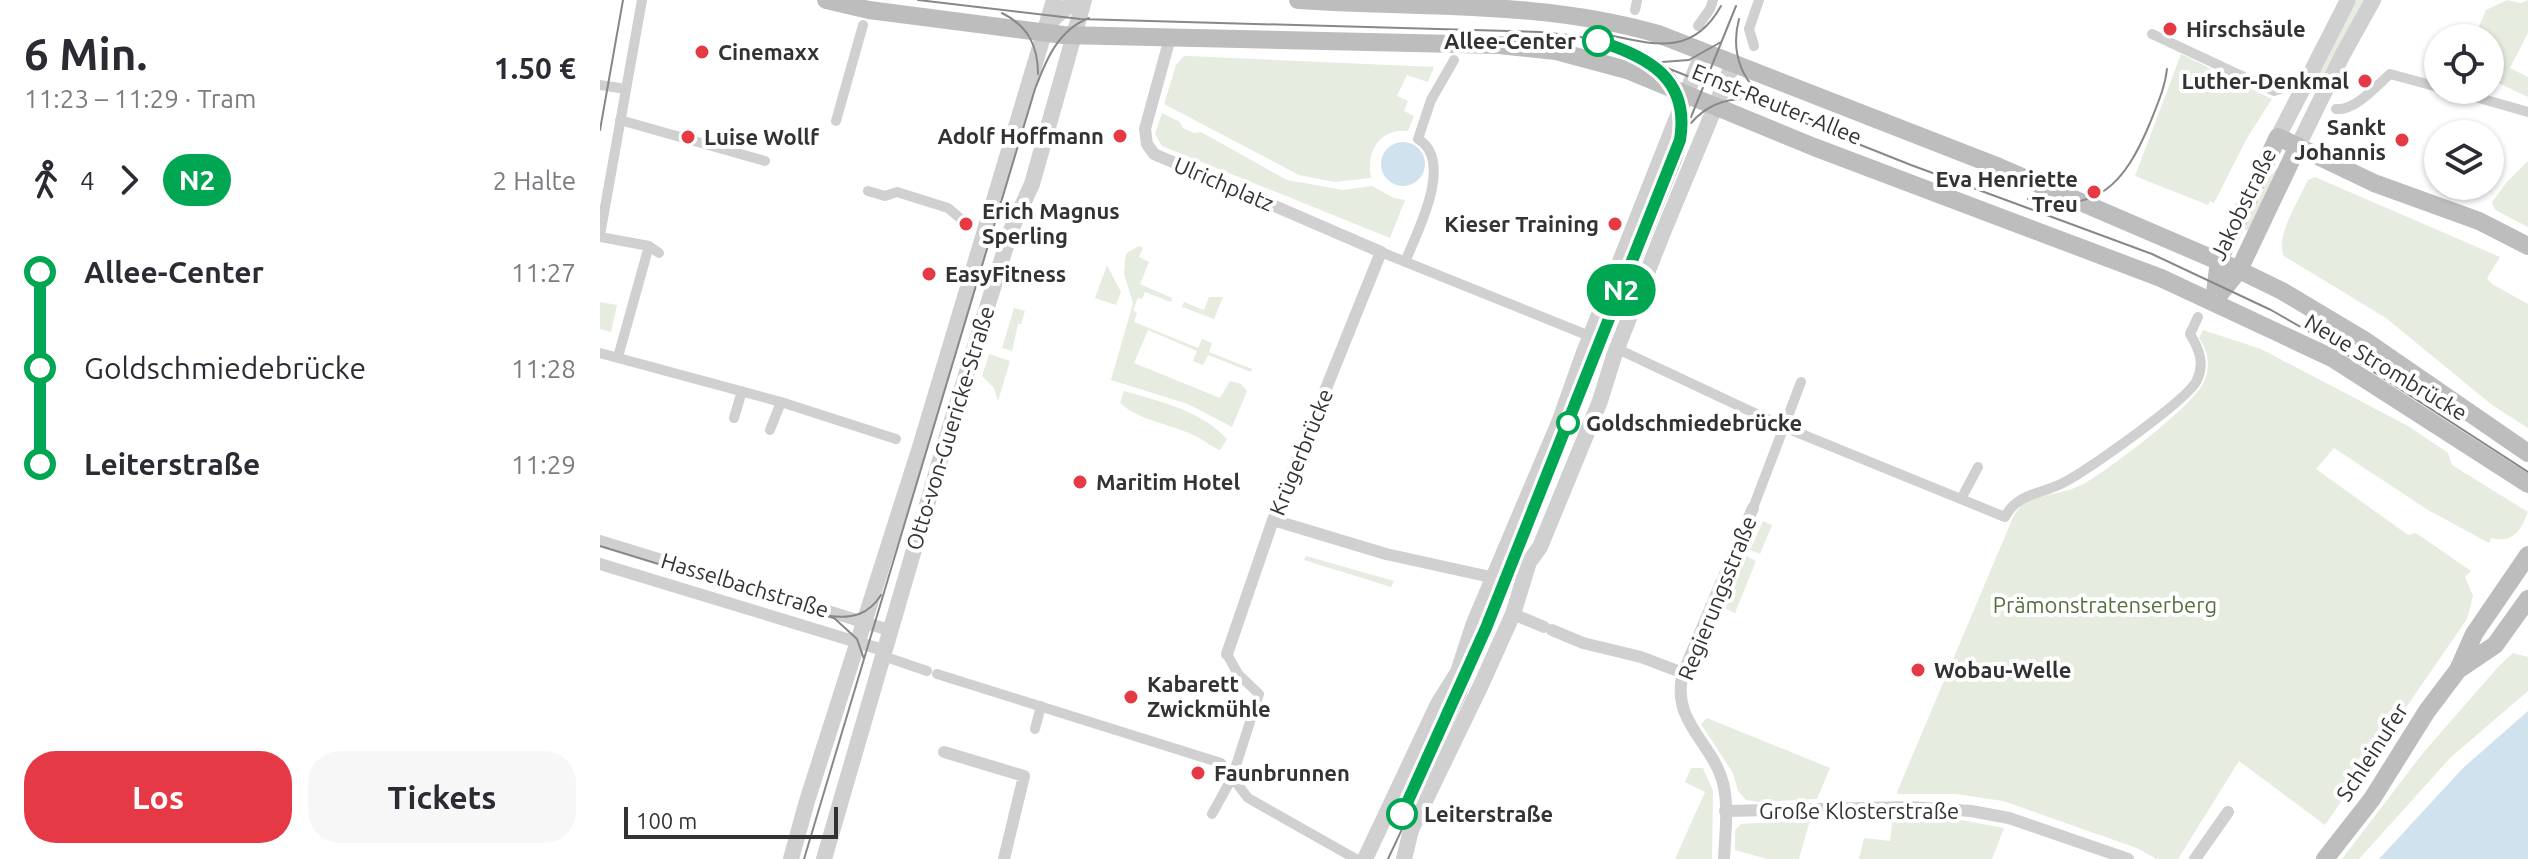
<!DOCTYPE html>
<html lang="de">
<meta charset="utf-8">
<style>
:root{--surface:#fff;--page:#f7f7f7;--text:#2b2b33;--muted:#7c7c81;--accent:#e63946}
body{margin:0;font-family:Ubuntu,sans-serif;background:var(--page);color:var(--text);height:100vh;display:flex;flex-direction:column;font-size:30px;white-space:nowrap}
*{box-sizing:border-box;margin:0}
p{font-size:26px;color:var(--muted)}
.icon{flex:none;width:44px;height:44px;fill:none;stroke:currentColor;stroke-width:2;stroke-linecap:round;stroke-linejoin:round}
.map{position:relative;flex:1;overflow:hidden}
.details{display:flex;flex-direction:column;background:var(--surface);width:600px}
.details>*{flex:none}
.badge{padding:0 16px;border-radius:26px;font-size:28px;line-height:52px}
.tools{position:absolute;left:1824px;top:24px;display:grid;gap:16px}
.tools a{display:grid;place-items:center;width:80px;height:80px;border-radius:50%;background:var(--surface);box-shadow:0 2px 6px #0004;font-size:40px}
.scale{position:absolute;left:24px;bottom:20px;width:214px;box-sizing:border-box;padding-left:8px;border:4px solid #333;border-top:0;font-size:22px;line-height:28px;white-space:nowrap;color:#333;-webkit-text-stroke:6px #fff;paint-order:stroke}
.map>.badge{position:absolute;translate:-50% -50%;box-shadow:0 0 0 4px #fff}
.legs{display:flex;align-items:center;gap:12px;height:88px;padding:0 24px;font-size:26px}
.legs p{margin-inline-start:auto}
.overview{display:flex;align-items:center;justify-content:space-between;height:136px;padding:0 24px}
h1{font-size:44px;font-weight:700;line-height:60px}
.primary-button{display:flex;gap:16px;margin-top:auto;padding:16px 24px}
.primary-button a{flex:1;height:92px;border-radius:32px;background:var(--accent);color:#fff;font-size:32px;font-weight:700;line-height:92px;text-align:center}
.primary-button a+a{background:var(--page);color:var(--text)}
ul{padding:0 24px;list-style:none}
li{display:flex;align-items:center;gap:28px;height:96px;font-size:30px}
li i{display:grid;place-items:center;width:12px;height:100%;margin:0 10px;background:currentColor}
li i::after{content:'';width:20px;height:20px;margin:-10px;border:6px solid;border-radius:50%;background:var(--surface)}
li p{margin-inline-start:auto}
li:first-child i{background:linear-gradient(#0000 50%,currentColor 0)}
li:last-child i{background:linear-gradient(currentColor 50%,#0000 0)}
main{display:flex;flex:1;min-height:0}
.map>svg:first-child{display:block}
.green{fill:#e6ecdf}
.water{fill:#cfe2ee}
.lines{fill:none;stroke-linecap:round;stroke-linejoin:round}
.pedestrian{stroke:#d0d0d0;stroke-width:10}
.minor{stroke:#d0d0d0;stroke-width:12}
.tertiary{stroke:#d0d0d0;stroke-width:16}
.secondary{stroke:#bdbdbd;stroke-width:18}
.tram{stroke:#888;stroke-width:2}
.line-1-casing{stroke:#fff;stroke-width:18}
.line-1{stroke:#00a651;stroke-width:12}
.poi-dot{fill:#e63946;stroke:#fff;stroke-width:3}
.stop-1-dot{fill:#fff;stroke:#00a651;stroke-width:4}
.labels{text-anchor:middle;stroke-width:8;stroke-linejoin:round;paint-order:stroke}
.poi-label{font-size:22px;font-weight:bold;fill:#333;stroke:#fff;text-anchor:start}
.stop-label{font-size:22px;font-weight:bold;fill:#333;stroke:#fff;text-anchor:start}
.street-label{font-size:22px;fill:#333;stroke:#fff}
.park-label{font-size:22px;fill:#56703f;stroke:#fff}
</style>
<main>
<section class="details">
<div class="overview"><div><h1>6 Min.</h1><p>11:23 – 11:29 · Tram</p></div><b>1.50 €</b></div>
<div class="legs"><svg class="icon" aria-label="walk" viewBox="0 0 24 24"><circle cx="13" cy="4" r="2"/><path d="M13 8l-2 6 4 7M11 14l-3 7M7 12l3-4h3l4 4"/></svg>4<svg class="icon" aria-label="forward" viewBox="0 0 24 24"><path d="M9 5l7 7-7 7"/></svg><b class="badge" style="background:#00a651;color:#fff">N2</b><p>2 Halte</p></div>
<ul>
<li><i style="color:#00a651"></i><b>Allee-Center</b><p>11:27</p></li>
<li><i style="color:#00a651"></i><span>Goldschmiedebrücke</span><p>11:28</p></li>
<li><i style="color:#00a651"></i><b>Leiterstraße</b><p>11:29</p></li>
</ul>
<div class="primary-button"><a>Los</a><a>Tickets</a></div>
</section>
<div class="map">
<svg width="1928" height="859" viewBox="0 0 1928 859">
<rect width="100%" height="100%" fill="#fff"/>
<path class="green" d="M1757,0h7l-48,91 -5,-3z
M1907,0l14,3 7,-3v33l-18,35 18,9v20l-38,-18v-41h-16l12,-28z
M1581,54l91,45 -25,39 -33,65 -4,-2 -2,4 -73,-29z
M584,56h4l246,11 -6,15 -21,-7 -10,21 11,5 -4,10 10,5 -6,15c-29,-3 -42,21 -37,47l-36,4 -36,-7 -135,-71 12,-39z
M562,113l18,9 3,6 11,5 7,-1 86,48 56,10 29,-4 22,12 11,2 -15,38 -228,-92 -7,-12z
M1928,161v66l-33,-17 -3,-8 15,-20z
M1678,168l-30,63 -5,-2 25,-51z
M1715,177l185,80 -13,21 5,6 36,20v124l-36,-23 -106,-87 -102,-62c-10,-18 16,-58 24,-76z
M539,246l4,2 -4,9 10,5 -9,22 32,14 -1,4 -26,-10 -3,7 -4,-1 -5,12 4,3 -3,9 64,26 4,-9 10,4 -3,9 43,17 -1,3 -43,-17 -5,10 -10,-4 4,-10 -49,-21 -14,33 86,35 10,-17 11,3 6,7 -15,36 -44,-23 -77,-24 22,-77 -9,-29 1,-15 2,-6z
M507,265l14,27 -5,13 -21,-7z
M609,297h14l-9,22 -32,-12 2,-5 20,8z
M0,302l17,3 -6,27 -11,-3z
M414,308l11,3 -4,13h-3l-6,27 -10,-3z
M1603,330l58,19 147,77 40,27 4,12 76,47c-8,20 -15,31 -37,26l-2,5 -61,-33 -94,-62 -18,21 92,66 8,-2 55,38 -6,6 8,19 -6,23 -142,206 -86,-64 -61,98h-22l-19,-11 -134,-47 -47,-7h-58l-1,-2 117,-277 12,-16c20,-4 41,-6 59,-16 26,-15 104,-74 118,-99 8,-15 6,-32 -4,-46z
M389,354l21,7 -12,40 -4,-13 -12,-12z
M524,391c35,10 78,20 103,48l-7,11c-9,-3 -14,-9 -23,-13 -26,-14 -54,-14 -77,-34z
M1163,521l9,4 -12,29 -10,-4z
M706,556l88,25 -3,6 -87,-27z
M1146,556l10,5 -21,52 -11,-5z
M1913,653l15,4v34l-77,66 -92,102h-17l81,-106 75,-86z
M1107,718l123,50 -13,31 -59,3 -12,-2 -8,-9 -5,-18 -32,-49z
M1091,768h12l10,23 -1,68h-37l30,-67 -20,-10z
M1293,816l63,3 48,9 -12,31h-133l5,-21 26,3z
M1210,820l-11,39h-32l-32,-9v-20l6,-6z"/>
<path class="water" d="M781 164a22 22 0 1 1 44 0a22 22 0 1 1-44 0Z
M1928,711v148h-149l84,-91z"/>
<g class="lines">
<path class="pedestrian" d="M1035,10l2,-9
M1098,26l12,-17 3,-9
M1552,34l122,57 15,-5
M1154,46l-5,-17 10,-29
M0,85l26,4
M1851,90l77,22
M1736,109c19,2 40,-23 54,-35l48,13
M20,120l145,41
M236,121l27,-96
M268,191l17,5 12,-4 51,16 13,11
M0,235l42,-235
M0,237l49,9 10,7
M781,252l201,81
M805,262c12,-30 50,-101 13,-123l13,-39 23,-40
M1022,351l162,76 221,90c11,-23 35,-23 56,-33 24,-12 127,-84 136,-104 8,-17 2,-31 -7,-46l8,-17
M0,353l181,49 115,37
M18,357l31,-111
M134,418l8,-27
M170,430l11,-28
M1361,499l17,-32
M1153,508l48,-126
M292,659l35,12
M337,674l284,89 27,35 108,61
M435,729l6,-23
M612,814l20,-36 27,-84 -21,-20 -11,-20"/>
<path class="minor" d="M570,38l-25,91 2,15 7,10 227,98 -108,268 -46,134
M673,520l113,34 109,24
M0,541l289,89
M0,564l283,86
M913,614l31,13
M952,630l31,13 58,14 42,16
M344,752l80,24 -20,83
M1125,811l185,-4 61,4 38,7 119,41
M1124,859c1,-24 5,-53 -1,-76 -10,-40 -53,-62 -40,-110l70,-165
M1595,859l33,-47"/>
<path class="tertiary" d="M448,26l7,-9 21,-17
M1678,137l70,-137
M1698,146l45,-92 30,-54
M191,859l16,-58 113,-354 134,-447
M224,859l121,-416 66,-213 21,-46 52,-184
M765,859l73,-155 20,-32 16,-49 86,-203 23,-65 120,-303
M804,859l7,-29 70,-145 32,-71 16,-52 11,-15 60,-146 14,-45 50,-126 69,-166"/>
<path class="secondary" d="M226,0l43,10 194,25 436,10 57,6 71,19 187,77 347,131 171,80 196,126
M698,0c120,8 244,0 360,34l341,133 240,103 43,21 82,49 164,113
M1614,301l5,-41 59,-123 96,46 105,38 49,25
M1614,301l25,-31 59,-124
M1858,670l37,-25 33,-46
M1725,859l47,-60 55,-88 31,-41 16,-36 54,-79"/>
<path class="tram" d="M318,0l162,19 460,13 37,4 30,8 304,121 241,89 119,56 58,33 199,129
M402,13c26,13 36,33 36,61
M1139,19c-9,34 3,67 35,84
M1008,35c48,10 85,21 113,-29
M1062,62l27,-2 32,-18
M1091,117l45,-111
M1091,123c14,-16 31,-24 53,-24
M0,130l23,-130
M1428,199c70,16 97,-16 122,-76 7,-18 15,-35 17,-54
M0,546l234,72 23,21 7,20
M230,616c23,3 39,-2 51,-21
M204,859l231,-770c11,-29 23,-59 54,-71
M788,859l77,-164 216,-535c11,-32 12,-63 -11,-90"/>
</g>
<g class="lines">
<g class="line-1-casing">
<path id="line-1" d="M802,814l84,-186 194,-488c10,-60 -30,-83 -82,-99"/>
</g>
<use href="#line-1" class="line-1"/>
</g>
<g class="poi-dot">
<circle cx="1570" cy="29" r="8"/>
<circle cx="102" cy="52" r="8"/>
<circle cx="1765" cy="81" r="8"/>
<circle cx="520" cy="136" r="8"/>
<circle cx="88" cy="137" r="8"/>
<circle cx="1802" cy="140" r="8"/>
<circle cx="1494" cy="192" r="8"/>
<circle cx="366" cy="224" r="8"/>
<circle cx="1015" cy="224" r="8"/>
<circle cx="329" cy="274" r="8"/>
<circle cx="480" cy="482" r="8"/>
<circle cx="1318" cy="670" r="8"/>
<circle cx="531" cy="697" r="8"/>
<circle cx="598" cy="773" r="8"/>
</g>
<g class="stop-1-dot">
<circle cx="998" cy="41" r="14"/>
<circle cx="968" cy="423" r="10"/>
<circle cx="802" cy="814" r="14"/>
</g>
<g class="labels">
<g class="poi-label">
<text x="1586" y="37">Hirschsäule</text>
<text x="118" y="60">Cinemaxx</text>
<text x="1749" y="89" text-anchor="end">Luther-Denkmal</text>
<text x="1786" y="135" text-anchor="end">Sankt<tspan x="1786" dy="25">Johannis</tspan></text>
<text x="504" y="144" text-anchor="end">Adolf Hoffmann</text>
<text x="104" y="145">Luise Wollf</text>
<text x="1478" y="187" text-anchor="end">Eva Henriette<tspan x="1478" dy="25">Treu</tspan></text>
<text x="382" y="219">Erich Magnus<tspan x="382" dy="25">Sperling</tspan></text>
<text x="999" y="232" text-anchor="end">Kieser Training</text>
<text x="345" y="282">EasyFitness</text>
<text x="496" y="490">Maritim Hotel</text>
<text x="1334" y="678">Wobau-Welle</text>
<text x="547" y="692">Kabarett<tspan x="547" dy="25">Zwickmühle</tspan></text>
<text x="614" y="781">Faunbrunnen</text>
</g>
<g class="stop-label">
<text x="976" y="49" text-anchor="end">Allee-Center</text>
<text x="986" y="431">Goldschmiedebrücke</text>
<text x="824" y="822">Leiterstraße</text>
</g>
<g class="street-label">
<text transform="translate(1177 104) rotate(22)" y="8">Ernst-Reuter-Allee</text>
<text transform="translate(624 184) rotate(23)" y="8">Ulrichplatz</text>
<text transform="translate(1643 204) rotate(-64)" y="8">Jakobstraße</text>
<text transform="translate(1786 367) rotate(31)" y="8">Neue Strombrücke</text>
<text transform="translate(350 428) rotate(-73)" y="8">Otto-von-Guericke-Straße</text>
<text transform="translate(701 452) rotate(-68)" y="8">Krügerbrücke</text>
<text transform="translate(145 585) rotate(17)" y="8">Hasselbachstraße</text>
<text transform="translate(1117 598) rotate(-68)" y="8">Regierungsstraße</text>
<text transform="translate(1772 752) rotate(-57)" y="8">Schleinufer</text>
<text x="1259" y="819">Große Klosterstraße</text>
</g>
<g class="park-label">
<text x="1505" y="613">Prämonstratenserberg</text>
</g>
</g>
</svg>
<div class="tools">
<a><svg class="icon" aria-label="locate" viewBox="0 0 24 24"><circle cx="12" cy="12" r="6"/><path d="M12 2v4M12 18v4M2 12h4M18 12h4"/></svg></a>
<a><svg class="icon" aria-label="layers" viewBox="0 0 24 24"><path d="M12 4l9 5-9 5-9-5zM3 14l9 5 9-5"/></svg></a>
</div>
<div class="scale">100 m</div>
<b class="badge" style="left:1021px;top:290px;background:#00a651;color:#fff">N2</b>
</div>
</main>
